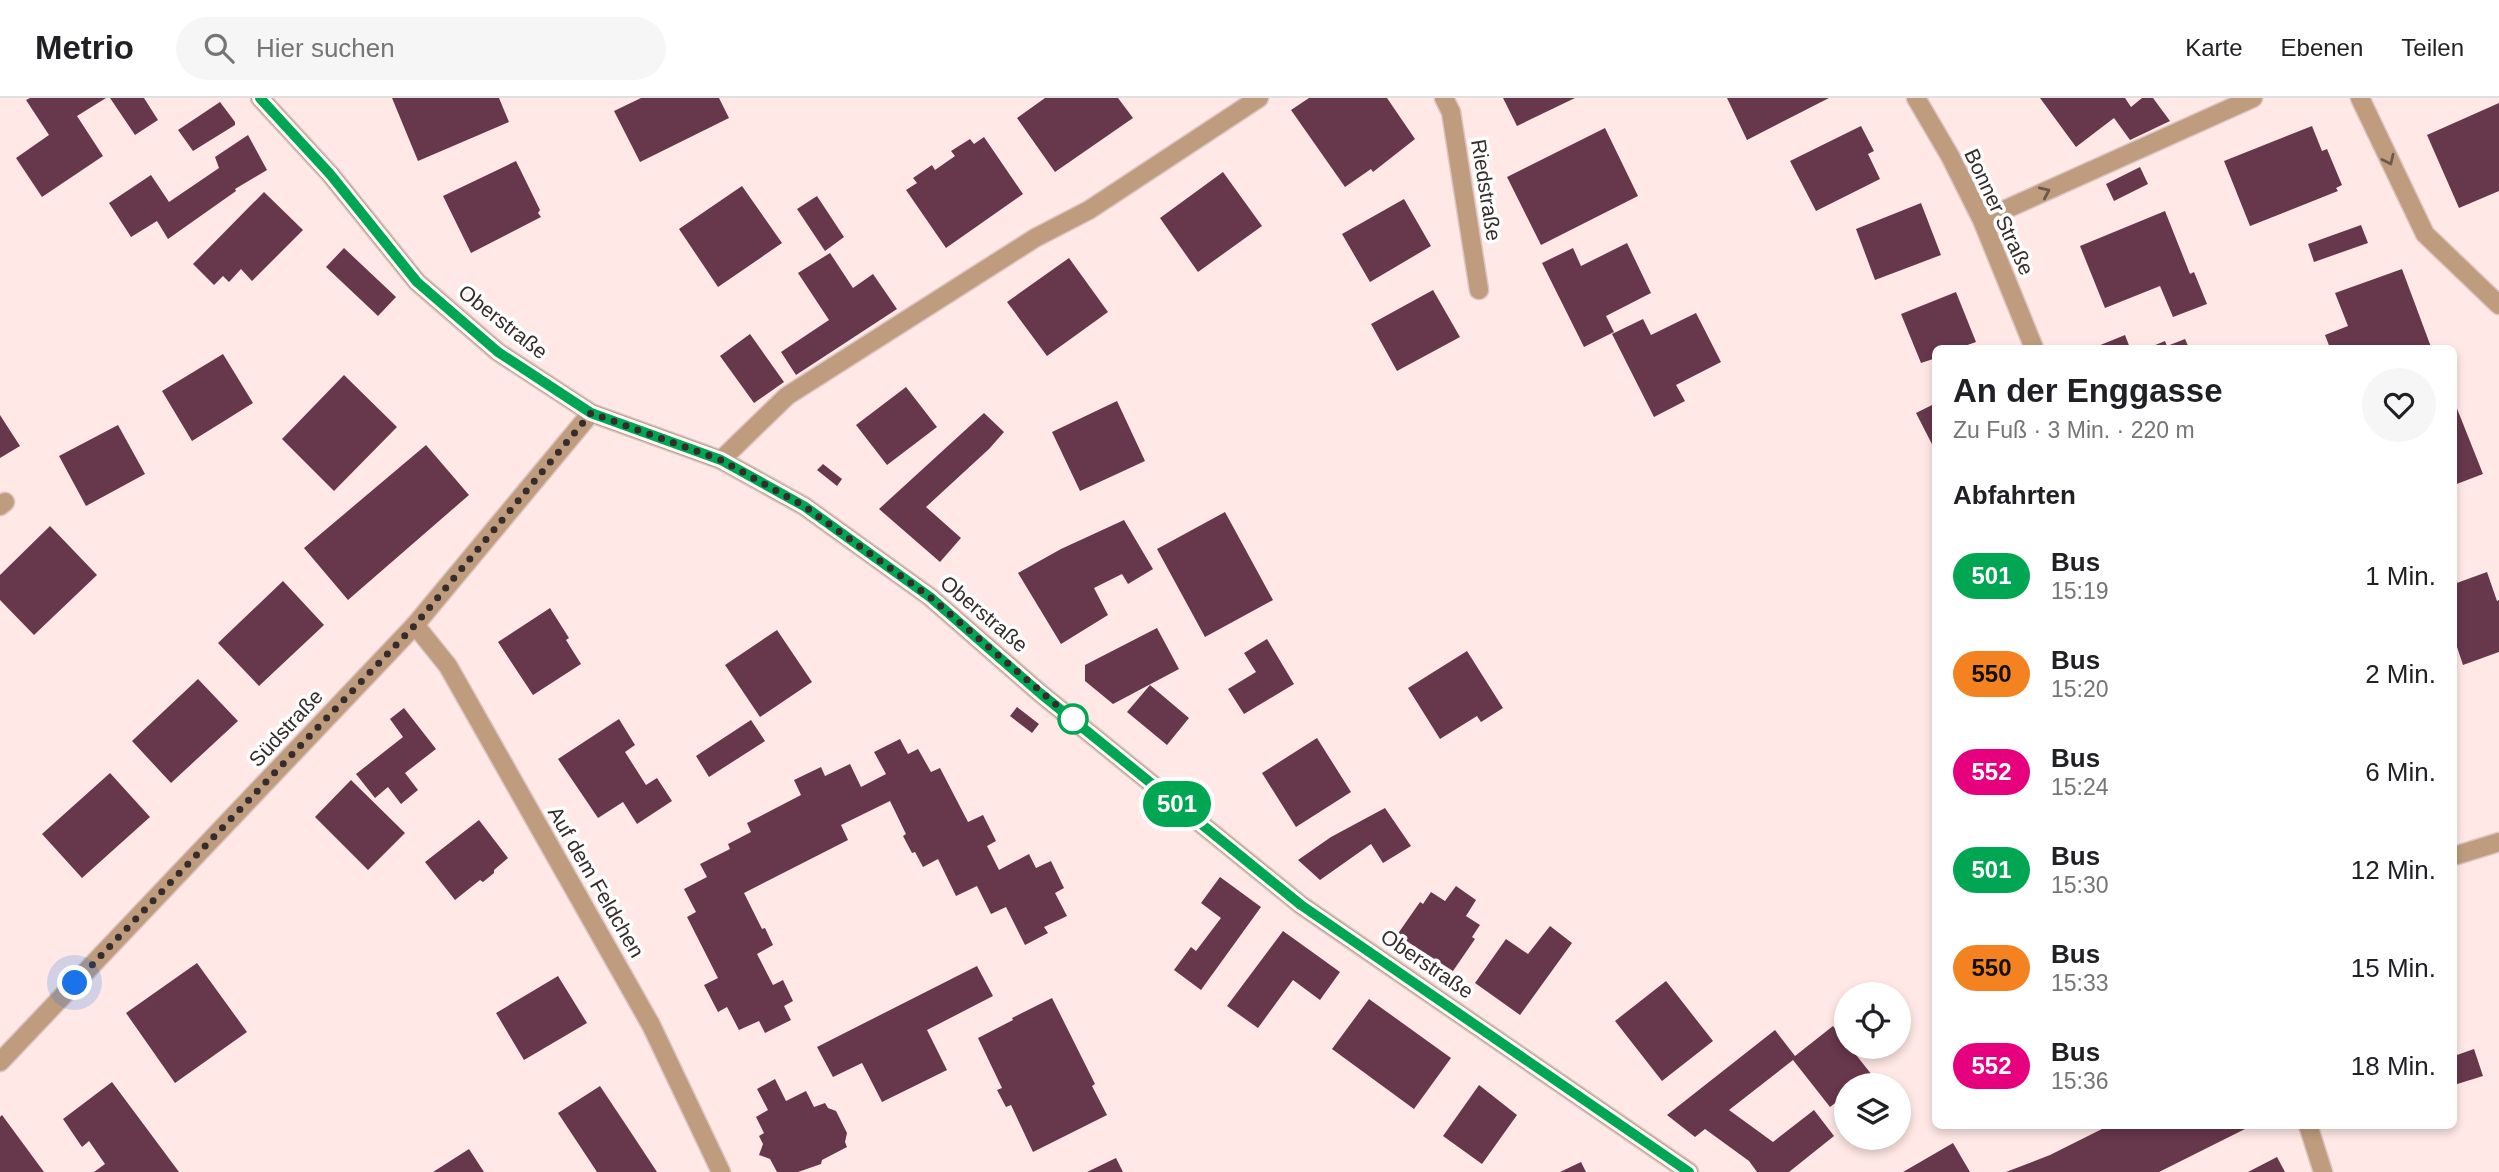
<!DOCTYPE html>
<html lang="de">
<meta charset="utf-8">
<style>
:root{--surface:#fff;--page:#f6f6f6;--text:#202124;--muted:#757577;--line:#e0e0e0}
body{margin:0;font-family:Helvetica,sans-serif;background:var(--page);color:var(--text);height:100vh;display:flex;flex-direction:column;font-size:26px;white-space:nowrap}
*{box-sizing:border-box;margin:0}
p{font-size:23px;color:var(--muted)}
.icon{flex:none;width:38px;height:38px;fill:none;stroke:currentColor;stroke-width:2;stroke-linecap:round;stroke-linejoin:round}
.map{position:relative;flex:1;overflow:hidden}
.panel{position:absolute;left:1932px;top:247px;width:525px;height:784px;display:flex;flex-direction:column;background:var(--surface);border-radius:10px;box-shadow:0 4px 10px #0003}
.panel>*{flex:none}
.badge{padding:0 14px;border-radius:23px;font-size:24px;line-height:46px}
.tools{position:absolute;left:1834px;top:884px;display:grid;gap:14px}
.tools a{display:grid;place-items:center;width:77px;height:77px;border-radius:50%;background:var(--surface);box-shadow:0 4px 10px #0003;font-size:35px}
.you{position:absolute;width:35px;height:35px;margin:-18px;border:5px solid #fff;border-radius:50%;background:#1a73e8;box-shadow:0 0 0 10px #1a73e833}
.map>.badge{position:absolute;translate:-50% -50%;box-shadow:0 0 0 4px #fff}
h2{padding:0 21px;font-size:26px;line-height:63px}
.round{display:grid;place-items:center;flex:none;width:74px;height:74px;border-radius:37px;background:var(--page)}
.overview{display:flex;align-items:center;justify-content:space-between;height:119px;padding:0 21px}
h1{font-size:33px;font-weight:800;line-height:52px}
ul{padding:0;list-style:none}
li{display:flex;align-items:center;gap:21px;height:98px;padding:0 21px}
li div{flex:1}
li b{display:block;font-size:26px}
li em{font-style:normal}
li .badge{min-width:77px;font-weight:700;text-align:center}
header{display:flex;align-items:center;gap:42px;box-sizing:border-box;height:98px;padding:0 35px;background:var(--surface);border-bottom:2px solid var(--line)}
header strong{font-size:33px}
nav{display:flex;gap:38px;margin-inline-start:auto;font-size:24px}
.search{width:490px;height:63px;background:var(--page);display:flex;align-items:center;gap:18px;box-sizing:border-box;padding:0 24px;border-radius:38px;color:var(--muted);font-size:26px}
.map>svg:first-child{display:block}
.building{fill:#67374c}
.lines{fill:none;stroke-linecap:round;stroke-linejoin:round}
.minor-casing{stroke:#dbc6c4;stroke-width:21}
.tertiary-casing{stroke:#dbc6c4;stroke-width:21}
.minor{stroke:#c09c7e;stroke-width:18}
.tertiary{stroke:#c09c7e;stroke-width:18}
.oneway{stroke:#6d594c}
.line-casing{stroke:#fff;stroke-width:16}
.line{stroke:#00a651;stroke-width:10}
.walk{stroke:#352c2b;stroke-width:7;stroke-dasharray:0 12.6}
.stop-dot{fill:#fff;stroke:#00a651;stroke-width:3.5}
.labels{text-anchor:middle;stroke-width:7;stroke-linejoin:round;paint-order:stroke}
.street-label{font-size:21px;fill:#352c2b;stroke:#fff}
</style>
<header>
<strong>Metrio</strong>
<div class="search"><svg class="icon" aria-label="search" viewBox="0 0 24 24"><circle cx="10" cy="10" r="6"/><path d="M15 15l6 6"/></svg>Hier suchen</div>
<nav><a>Karte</a><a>Ebenen</a><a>Teilen</a></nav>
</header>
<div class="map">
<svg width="2499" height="1074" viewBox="0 0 2499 1074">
<rect width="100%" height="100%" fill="#ffe8e5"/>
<path class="building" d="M30,0h76l-29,18 26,40 -61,41 -26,-39 33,-23 -23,-35z
M110,0h34l14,22 -23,15z
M392,0h107l10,24 -91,39z
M641,0h78l10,20 -89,44 -26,-51z
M1045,0h73l15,20 -78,54 -38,-54z
M1309,0h78l28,41 -42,33 -2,-3 -26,18 -54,-77z
M1503,0h72l-58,28z
M1727,0h102l-82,42z
M2040,0h85l6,9 11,-9h11l17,23 -40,19 -16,-22 -38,29z
M220,4l15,20v3l-42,26 -15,-21z
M2499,5v88l-40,17 -32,-73z
M1861,28l13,25 -6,3 12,25 -64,32 -26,-50z
M2312,28l10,25 5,-2 15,36 -6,3 2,3 -88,35 -26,-65z
M1605,30l33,68 -97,49 -34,-68z
M248,37l19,35 -32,19 1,2 -68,48 -11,-18 -26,16 -22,-34 42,-28 18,27 50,-34 -4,-11z
M984,39l39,57 -77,54 -40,-58 11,-7 -4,-5 19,-13 3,5 20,-14 -4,-5 19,-12 4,5z
M516,63l24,49 -2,3 3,4 -70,36 -28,-57z
M2140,69l8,17 -34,17 -8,-17z
M1223,74l39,54 -64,46 -38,-54z
M742,88l40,57 -64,44 -39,-58z
M264,94l39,38 -51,51 -11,-12 -12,13 -6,-6 -9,9 -21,-21z
M817,98l27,41 -19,14 -28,-42z
M1404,101l27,47 -61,36 -28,-48z
M1921,105l20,52 -66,25 -19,-51z
M2165,113l25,63 4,-2 13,32 -34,13 -13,-31 -55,22 -25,-62z
M2361,127l7,18 -54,19 -6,-18z
M1627,145l24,50 -45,23 8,16 -30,15 -42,-84 31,-15 8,18z
M344,150l52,49 -18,19 -52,-49z
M830,155l23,35 20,-14 24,35 -101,66 -15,-23 48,-32 -31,-47z
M1069,160l39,54 -61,44 -40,-54z
M2402,171l29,78 -101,1 -5,-13 23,-9 -13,-33z
M1433,192l27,47 -63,34 -26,-47z
M1956,194l20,50 -17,6h-23v10l-15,5 -20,-49z
M1696,215l25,49 -45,23 9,16 -31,16 -42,-83 31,-15 8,16z
M750,236l34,48 -30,21 -34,-47z
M2125,237l5,13h-37z
M2185,241l4,9h-41l17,-7 2,5z
M223,256l30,49 -61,38 -30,-50z
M344,277l53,52 -63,64 -52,-52z
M906,289l31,40 -50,38 -31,-40z
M1117,303l28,60 -65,30 -28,-59z
M2454,303l29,73 -29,11z
M1936,305v49l-20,-39z
M984,315l20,19 -15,17 -63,58 35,31 -21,24 -61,-53z
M0,317l20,31 -20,12z
M118,327l27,49 -59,32 -27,-50z
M426,347l43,50 -121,105 -44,-52z
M823,366l19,15 -5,7 -20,-16z
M1225,414l48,88 -68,37 -48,-88z
M1124,422l29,49 -25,15 -6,-10 -28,14 14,27 -47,29 -43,-71 43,-24z
M50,428l47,49 -63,60 -34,-35v-25z
M2487,474l10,29 2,-1v52l-36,13 -9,-27v-54z
M283,483l41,44 -65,61 -41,-43z
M550,510l19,30 -3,2 15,24 -48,31 -35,-53z
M1157,530l22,41 -66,35 -28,-23v-16z
M777,532l35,52 -52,35 -35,-52z
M1267,541l27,45 -50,30 -16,-25 28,-17 -12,-19z
M1467,553l36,57 -22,14 -4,-6 -37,23 -32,-51z
M198,581l40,42 -67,62 -39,-42z
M1150,587l39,33 -22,27 -40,-33z
M1017,609l22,17 -7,9 -22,-17z
M404,610l32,41 -31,24 13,17 -17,14 -13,-17 -13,11 -19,-24 47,-37 -13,-18z
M619,621l16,26 -10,7 21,33 11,-7 15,23 -35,23 -14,-22 -25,16 -40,-59z
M751,622l14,21 -56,36 -13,-21z
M1317,640l34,54 -55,35 -34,-54z
M900,641l8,15 10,-5 13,23 9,-4 28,54 15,-7 13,26 -9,5 12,24 30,-16 7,14 15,-7 13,27 -9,5 12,23 -23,11 4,6 -23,12 -19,-38 -15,7 -14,-28 -21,10 -18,-37 -15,8 -8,-15 -3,1 -9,-17 3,-2 -16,-33 -49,24 7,15 -104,53 18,36 3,-1 8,17 -16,9 16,31 10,-5 10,21 -9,5 7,14 -26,13 -6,-12 -20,9 -12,-23 -9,5 -14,-27 14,-7 -31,-61 9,-5 -12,-23 23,-12 -7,-13 30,-15 -2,-5 23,-12 -4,-9 54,-28 -7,-15 27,-13 4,9 25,-12 11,23 25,-13 -12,-22z
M110,675l40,44 -68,61 -40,-44z
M351,682l54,53 -37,37 -53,-53z
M1385,710l26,38 -28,17 -12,-19 -51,36 -22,-20 33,-23z
M479,722l29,38 -14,12v3l-11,9 -3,-2 -25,20 -30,-38z
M1220,779l41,30 -60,83 -27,-20 17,-23 5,4 25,-33 -20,-15z
M1456,788l20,14 -10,16 14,9 -8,12 3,2 -22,32 -56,-36 23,-33 3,2 8,-12 14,9z
M1550,828l22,17 -52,72 -45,-32 31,-44 22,15z
M1283,833l57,41 -20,28 -27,-20 -35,48 -31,-22z
M197,865l50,69 -72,51 -49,-70z
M977,868l16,30 -66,34 20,40 -65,32 -20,-39 -29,14 -16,-30z
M558,878l29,47 -63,37 -28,-47z
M1666,883l47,60 -51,40 -47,-60z
M1052,900l43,86 -3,2 15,29 -74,37 -22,-47 -5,2 -9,-17 5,-2 -24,-50 35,-18 -1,-2z
M1369,901l82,59 -37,51 -82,-60z
M1833,928l13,17v3h3l23,29 -13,10h-13v10l-16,12 -37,-47 -64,50 44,32 41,-32 20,26 -45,36h-32l-8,-11 -44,-32 -10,8 -28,-22 108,-85 20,26z
M2474,951l9,27 -29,9v-29z
M775,981l11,22 20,-10 8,16 11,-4 3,5 8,3 11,22 -2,9 2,5 -25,13 -1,4 -23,8h-21l-7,-13 -11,-4 4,-11 -4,-8 5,-3 -8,-16 12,-7 -11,-21z
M112,984l38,51 29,39h-85l11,-8 -16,-23 -7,6 -19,-28z
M1479,987l38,30 -35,49 -39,-28z
M600,988l30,45 27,41h-60l-39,-59z
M2,1017l42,57h-44v-55z
M2110,1027h143l-94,47h-153l44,-17z
M1953,1045l17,29h-67z
M469,1051l15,23h-51z
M2277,1059l8,15h-37z
M1116,1060l7,14h-36z
M1581,1064l5,10h-26z"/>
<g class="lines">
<g class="minor-casing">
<path id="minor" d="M1444,0l7,14 28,178
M1916,0l34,58 32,64 52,128
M2360,0l65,136 74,71
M1982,122l271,-122
M721,362l66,-64 248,-158 54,-28 170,-112
M0,408l5,-4
M415,527l33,41 203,359 70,147
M2454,758l45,-14
M2308,1027l15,47"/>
</g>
<g class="tertiary-casing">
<path id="tertiary" d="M260,0l70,76 87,108 81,70 93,61 130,47 83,46 126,91 110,96 261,212 388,267
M0,964l415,-437 176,-212"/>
</g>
<use href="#minor" class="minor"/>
<use href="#tertiary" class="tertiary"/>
</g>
<defs><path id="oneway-chevron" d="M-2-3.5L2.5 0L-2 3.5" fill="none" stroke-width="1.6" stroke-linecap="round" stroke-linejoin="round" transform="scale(1.75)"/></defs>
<g class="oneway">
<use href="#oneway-chevron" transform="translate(2389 62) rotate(65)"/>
<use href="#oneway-chevron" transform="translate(2045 94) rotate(-24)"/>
</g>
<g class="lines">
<g class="line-casing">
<path id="line" d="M260,0l70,76 87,108 81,70 93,61 130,47 83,46 126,91 110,96 261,212 388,267"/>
</g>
<use href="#line" class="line"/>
<path class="walk" d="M75,885l340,-358 176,-212 130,47 83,46 126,91 150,128 -7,-6"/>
</g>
<circle class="stop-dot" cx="1073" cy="621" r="14"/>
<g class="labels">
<g class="street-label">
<text transform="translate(1486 92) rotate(81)" y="7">Riedstraße</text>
<text transform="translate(1999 114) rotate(65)" y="7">Bonner Straße</text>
<text transform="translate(503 224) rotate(38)" y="7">Oberstraße</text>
<text transform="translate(984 516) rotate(40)" y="7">Oberstraße</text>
<text transform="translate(286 630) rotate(-47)" y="7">Südstraße</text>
<text transform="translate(596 784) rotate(60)" y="7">Auf dem Feldchen</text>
<text transform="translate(1427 866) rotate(34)" y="7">Oberstraße</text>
</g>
</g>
</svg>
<div class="tools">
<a><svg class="icon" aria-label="locate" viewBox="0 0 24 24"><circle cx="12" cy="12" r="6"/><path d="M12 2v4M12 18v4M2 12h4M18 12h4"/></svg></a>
<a><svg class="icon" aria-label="layers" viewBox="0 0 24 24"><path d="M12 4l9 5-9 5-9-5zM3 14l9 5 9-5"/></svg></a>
</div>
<div class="you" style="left:75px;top:885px"></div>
<b class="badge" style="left:1177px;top:706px;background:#00a651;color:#fff">501</b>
<section class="panel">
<div class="overview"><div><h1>An der Enggasse</h1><p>Zu Fuß · 3 Min. · 220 m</p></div><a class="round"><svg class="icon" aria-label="heart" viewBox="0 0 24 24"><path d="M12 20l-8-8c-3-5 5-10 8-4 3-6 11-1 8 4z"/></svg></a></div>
<h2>Abfahrten</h2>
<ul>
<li><span class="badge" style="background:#00a651;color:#fff">501</span><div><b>Bus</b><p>15:19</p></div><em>1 Min.</em></li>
<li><span class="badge" style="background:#f58220;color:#111">550</span><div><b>Bus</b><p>15:20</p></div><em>2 Min.</em></li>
<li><span class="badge" style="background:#e6007e;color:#fff">552</span><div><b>Bus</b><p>15:24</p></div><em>6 Min.</em></li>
<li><span class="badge" style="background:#00a651;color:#fff">501</span><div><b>Bus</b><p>15:30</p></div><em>12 Min.</em></li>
<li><span class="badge" style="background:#f58220;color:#111">550</span><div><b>Bus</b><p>15:33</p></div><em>15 Min.</em></li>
<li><span class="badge" style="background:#e6007e;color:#fff">552</span><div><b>Bus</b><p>15:36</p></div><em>18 Min.</em></li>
</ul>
</section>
</div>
